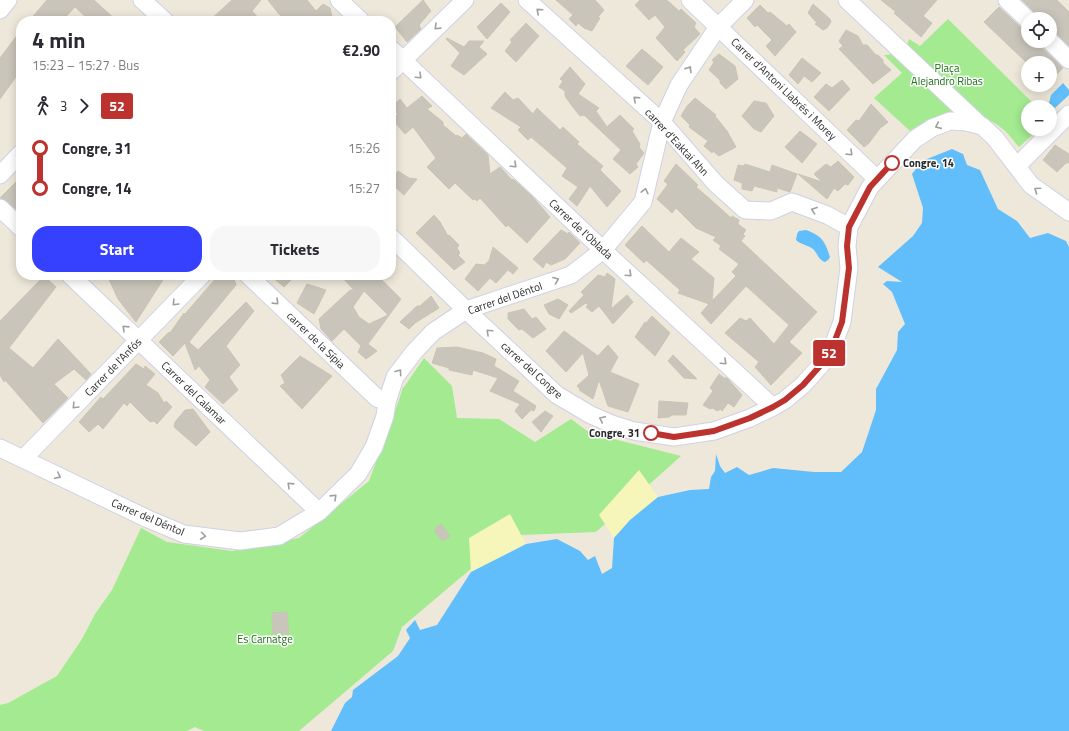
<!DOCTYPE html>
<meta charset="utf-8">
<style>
:root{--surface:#fff;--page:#f7f7f7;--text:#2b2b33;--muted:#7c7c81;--accent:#3640ff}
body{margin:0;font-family:"Titillium Web",sans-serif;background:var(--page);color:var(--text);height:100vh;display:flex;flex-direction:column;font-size:15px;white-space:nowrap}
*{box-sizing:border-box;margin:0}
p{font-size:13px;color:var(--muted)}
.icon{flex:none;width:22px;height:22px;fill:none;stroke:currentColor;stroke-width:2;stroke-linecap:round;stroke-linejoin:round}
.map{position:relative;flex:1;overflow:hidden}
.drawer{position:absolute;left:16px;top:16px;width:380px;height:264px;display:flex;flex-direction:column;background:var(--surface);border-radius:16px;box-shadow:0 2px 10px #0003}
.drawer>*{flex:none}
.badge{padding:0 8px;border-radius:3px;font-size:14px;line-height:26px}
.buttons{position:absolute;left:1021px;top:12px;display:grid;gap:8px}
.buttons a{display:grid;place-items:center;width:36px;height:36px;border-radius:50%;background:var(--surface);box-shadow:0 2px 10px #0003;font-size:20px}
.map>.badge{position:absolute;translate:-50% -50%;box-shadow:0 0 0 2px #fff}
.legs{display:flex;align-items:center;gap:6px;height:44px;padding:0 16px;font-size:13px}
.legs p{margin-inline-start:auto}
.headline{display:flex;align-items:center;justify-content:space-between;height:68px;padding:0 16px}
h1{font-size:22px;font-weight:700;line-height:30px}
.primary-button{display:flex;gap:8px;margin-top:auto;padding:8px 16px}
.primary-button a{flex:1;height:46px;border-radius:16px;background:var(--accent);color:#fff;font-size:16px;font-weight:700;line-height:46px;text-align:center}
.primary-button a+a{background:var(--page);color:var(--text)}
ul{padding:0 16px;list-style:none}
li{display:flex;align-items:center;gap:14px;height:40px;font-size:15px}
li i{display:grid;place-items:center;width:6px;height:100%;margin:0 5px;background:currentColor}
li i::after{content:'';width:10px;height:10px;margin:-5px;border:3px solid;border-radius:50%;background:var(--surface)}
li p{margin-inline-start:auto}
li:first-child i{background:linear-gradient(#0000 50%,currentColor 0)}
li:last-child i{background:linear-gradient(currentColor 50%,#0000 0)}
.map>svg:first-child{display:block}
.green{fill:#a3ea91}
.sand{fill:#f6f5ba}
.water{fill:#62befb}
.building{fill:#c9c5ba;stroke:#c9c5b4;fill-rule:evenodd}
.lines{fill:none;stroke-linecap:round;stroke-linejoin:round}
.minor-casing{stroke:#cfd1e5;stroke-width:19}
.minor{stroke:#fff;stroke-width:17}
.oneway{stroke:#9f9f9f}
.line-1-casing{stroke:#fff;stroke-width:9}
.line-1{stroke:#bb322f;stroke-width:6}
.stop-1-dot{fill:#fff;stroke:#bb322f;stroke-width:2}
.labels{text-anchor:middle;stroke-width:3;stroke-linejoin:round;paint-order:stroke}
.park-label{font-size:11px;fill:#196f12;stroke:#fff}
.street-label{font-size:11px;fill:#2a2a2a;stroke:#fff}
.stop-label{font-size:11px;font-weight:bold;fill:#2a2a2a;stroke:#fff;text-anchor:start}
</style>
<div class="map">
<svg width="1069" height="731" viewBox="0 0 1069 731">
<rect width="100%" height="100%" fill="#eee8da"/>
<path class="green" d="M948,19l89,88h-9v22h11l-20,18c-5,-5 -9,-12 -15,-17 -31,-26 -62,-21 -94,1l-36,-33 28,-25 -18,-18 12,-1 10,-5 3,-10 11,7z
M424,358l28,28 5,32 42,1 36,23 36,-23 19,14 91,23 -85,76 -75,3 -48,32 -71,60 -9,24 -94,80h-95l-9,-4 -8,4h-187v-26l8,-2 49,-27 25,-37 13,-25 17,-24 29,-62 26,14 65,9 67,-13 70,-57 30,-81 4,-13h1z"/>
<path class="sand" d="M639,470l19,27 -28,23 -16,18 -15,-23z
M510,514l16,30 -55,28 -2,-34z"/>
<path class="water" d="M1063,83l6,7v5l-14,13 -6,-5 2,-8z
M952,149l11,5 4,11 13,5 18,39 19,12 13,17 18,-5 18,8 3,6v484h-738l14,-28 7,-6 1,-7 45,-34 12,-18 -4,-8 9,-10 5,10 17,-5 34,-53 55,-28 31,-5 23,12 8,9 7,-4 7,18 10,-6 2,-30 16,-18 28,-23 32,-7 19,-1 2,-12 4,-6 1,-17 4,12 5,7 12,-6 12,8 24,-7 41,4h27l21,-20 14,-42v-21l21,-39 1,-18 7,-8 -13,-32 -9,-8 4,-3 15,1 -24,-15 35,-31 9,-13 1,-15 -11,-34 10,-13z
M806,230c16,6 19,11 24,27l-2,3 -3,2c-6,-2 -7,-7 -11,-12 -5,-5 -13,-5 -18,-10l1,-6 2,-3z"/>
<path class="building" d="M47,0h47l23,21h-27l-15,-14 -13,14h-33z
M232,0h29l-9,11 9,10h-52z
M268,0h39l9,11 7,-7 7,4 3,13h-47l-8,-8z
M423,0l8,11 -12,14 2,4 -14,13 -12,-15z
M556,0h39l9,10 -6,7 2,1 -8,13 -8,-3 -6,-5 -2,3 -7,-7 4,-4z
M640,0h27l12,11 2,-2 15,14 -2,4 6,7 -17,16 2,2 -8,9 -21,-23 9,-11 -10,-12 -6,5 -14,-15z
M881,0h56l-14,16 9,7 -11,14 -27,-24 2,-1z
M1022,0h35l12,12v34l-12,-12 -7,-3v-12h-12l-3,-6z
M501,3l9,9 -23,27 -10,-12z
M813,4l17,15 1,3 -4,6 -4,2 -8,-6 2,-1 -9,-10z
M760,5l8,8 2,-1 17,14 2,-2 7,8 -21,24 -9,-10 6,-6 -15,-15 -2,2 -8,-9z
M999,7l29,27v7h7l28,27 -13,13v-18h-23l-43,-41z
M526,23l13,13 -23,26 -11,-11 7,-9 -2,-2z
M21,30v40l-21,29v-41z
M846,30l12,6 5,9h4l9,10h2l5,5v3l8,7 -18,14 -34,-35 4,-3 -4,-5z
M447,38l17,9 5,-6h15l-5,6 8,7 -23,21 -13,-9 9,-13 -14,-14z
M642,49l21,18 -15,18 -22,-19z
M719,54l16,12 3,13 -12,10 -6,-6v-3l-11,-10 5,-8 -2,-2z
M802,58l19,15 -9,9 -8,-6 -6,8 -9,-9z
M570,67l15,17 -7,10 21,14 -3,3 11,16 13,-12 14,14 -2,2 8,13 -1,3 5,6 -8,11 2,3 -8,7 -17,-15 8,-9 -37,-35 -4,1 -8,-10 -7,-10v-5l-6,-4 4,-6 -3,-2z
M842,80l8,9 -21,22 -15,-14 12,-13 6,4z
M505,92l8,8 5,-2 15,16 4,-6 23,22 3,-3 16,15 -2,2 26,22 -3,4 21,21 -14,16 -17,-21 -13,20 -8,-7 9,-12 -16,-11 5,-8 -36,-31 -3,3 -10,-10 3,-3 -30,-19z
M422,96l10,10 -5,3 16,13v3l13,11 1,-1 5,3 4,-4 22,21 2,19 10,-7 12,13 1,-1 19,17 18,21 -23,26 -19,-18 -2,2 -26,-29 -3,3 -2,-2 -2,1 -18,-17 -6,6 -22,-22 9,-9 -23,-31 -8,7 -13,-15 6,-5 -6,-7 8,-8 7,9z
M695,98l21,17 -1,1 12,15 9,16 -17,9 -6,-5 -1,2 -8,-7 4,-5 -19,-14 1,-2 -9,-9 6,-10z
M754,101l12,2 8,13 -13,16 -7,-3 -12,-13z
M871,104l17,18 -6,5h-1l-12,16 -5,4 -17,-17 9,-10 3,1z
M800,131l17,13 -15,19 -17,-16z
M1055,145l14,9v9h-3l-9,9 -14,-12z
M838,161l16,16 -6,8 -3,-1 -7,7 -4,-3 -7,11 -29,-25 24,8 -8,-8 12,-10 5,3z
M676,164l22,21 -2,2 14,12 21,19 1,-2 7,4 -1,4 8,6 -3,4 2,2 -4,5 76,71 -28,30 13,11 -31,32 -16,-18 4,-5 -34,-29 15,-15 6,3 4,-3 24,26 15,-19 -43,-39 -35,38 -10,-11 8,-9 -31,-11 2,-3 -34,-30 -2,3 -19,-18 17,-19 27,26 12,-14 18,14 -8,7 23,19 -2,23 24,-25 -4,-4 7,-8 -20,-15 2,-3 -8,-6 3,-3 -20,-9 -20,-20 -4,5 -15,-14 11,-15 -4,-3z
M745,164l25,8 2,-7 25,9 -7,18 -13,-4v4l-23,-6 -2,5 -10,-2v-6l-8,-3 4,-15 6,1z
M398,171l11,7 8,1 -13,16 -10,-9 2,-4 -4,-3z
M21,177v37l-14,-13 -7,-3z
M434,215l6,7 8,14 1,-1 10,10 -2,3 3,5 -2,2 7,7 -11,8 -38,-37z
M561,230l7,4 1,-2 11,11 -15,16 -14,6 -5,-3 -3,6 -10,-9z
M493,247l25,21 -5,6 -5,-4 -12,13 -6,-5 -12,13 -13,-12 11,-15 8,1 5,-4z
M607,273l8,6 -4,30 16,-14 6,7 -20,22 -14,-18 -7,6 -6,-5 2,-2 -2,-2 -15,10 -2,-2 15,-16 -3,-3 17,-17 7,2z
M107,275h59l-30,47 -18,-23z
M220,275h6l8,4 2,6 -47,57 9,8 48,-48 8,9 -28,35 14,19 -11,12 9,13 -15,14 -18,-17 5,-7 -11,-14 -4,4 -10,-27 -12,13 -14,-14 10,-10 1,1 14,-20 1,1 32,-37z
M270,275h26l-12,12z
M340,275h37l24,24 -11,15 -1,-1 1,1 -22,30 9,7 -11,8 -8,-7 3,-6 -17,-17 -12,12 -11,-12 -2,-10 31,-29h4zM364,291l24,24 -19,9 -10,-7 -6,-10z
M44,276l12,11 -47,61 24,20 25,-29 33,35 -5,6 -12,-11 -20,15 14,14 -25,25 -38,-43 -1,2 -4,-7v-54z
M307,284l19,6 -12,24 -17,-11z
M431,296l8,12 -24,15 -6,6 -9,-7 17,-16h3z
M558,299l10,6 -9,14 -10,-5 -5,-9z
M524,309l8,10 4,-2 10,12 -13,9 -11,-9 -3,1 -11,-11v-6z
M652,316l18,17 -15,23 -20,-19 10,-15 1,1z
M564,331l34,25 10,-11 10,12 -8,15 29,12 -11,28 -20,-6 -9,-26 -6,19 -14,-9 1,-1 -3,-3 12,-11 -6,-22 -17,19 -20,-21z
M457,347l26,6 13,6 -2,7 25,15 -6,10 23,15 -2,5 -3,-1 -9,9 -7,-8 5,-7 -30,-13 8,-13 -25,-8 -1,5 -23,-5v-2l-17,-5 5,-15z
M673,355l24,24 -13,-1 -16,-17z
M300,356l32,20 -30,33 -22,-23 5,-3 -4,-8z
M136,364l8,5 1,-3 10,8 -9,11 12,8 6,10 2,-2 6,6 -15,17 -3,-3 -4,1 -20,-20 -3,4 -3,-3 -21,26 -5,-5 -9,8 -10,-10 22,-25 2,2z
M719,374l5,4h3l15,17 -8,12 -6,-4 -6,8 -1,-2 -4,2 -4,-3 -3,1 -7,-4 10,-14 -3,-3z
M659,401l29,2 -2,12h-14l-3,2 -11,1z
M193,409l17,23 -14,14 -22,-19 1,-5 10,-12z
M545,411l8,5 -12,16 -9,-10z
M441,524l9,12 -8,5 -8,-11z
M287,612l2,22h-16l-1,-21z"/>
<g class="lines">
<g class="minor-casing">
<path id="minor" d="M142,0l23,21
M339,0l22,21
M527,0l135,122 54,62 29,26 26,1 21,-9 35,13 22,12
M690,0l187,179
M847,0l134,126
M1007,0l21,20
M0,10l8,-10
M1050,41l19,19
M391,49l212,201 170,157
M391,72l74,-72
M1017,166l52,-52
M0,175l21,-22
M0,208l21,20
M391,237l75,73 91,85 34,20 21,9 22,7 40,6 40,-6 36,-13 23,-11 12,-7 18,-15 24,-27 7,-15 8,-21 7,-54 -2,-22 2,-19 21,-40 45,-48 17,-11 18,-7 16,1 16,4 13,12 36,47 38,27
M70,275l249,237
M248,275l129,123 10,4
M0,448l148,71 36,15 56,7 39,-5 40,-24 39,-38 16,-27 11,-31 2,-14 8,-25 19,-25 19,-20 33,-22 105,-35 32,-25 40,-48 19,-80 17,-37 39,-58 27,-27
M23,459l179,-184"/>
</g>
<use href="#minor" class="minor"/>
</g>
<defs><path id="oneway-chevron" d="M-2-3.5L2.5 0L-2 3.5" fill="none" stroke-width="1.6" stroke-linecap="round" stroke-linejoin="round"/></defs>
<g class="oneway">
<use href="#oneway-chevron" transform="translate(539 11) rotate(-138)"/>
<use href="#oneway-chevron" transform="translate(437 27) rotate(136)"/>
<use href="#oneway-chevron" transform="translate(689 69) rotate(-58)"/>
<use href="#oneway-chevron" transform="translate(419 76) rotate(43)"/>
<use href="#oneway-chevron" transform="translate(636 99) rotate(-138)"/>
<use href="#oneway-chevron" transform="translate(938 126) rotate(156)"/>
<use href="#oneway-chevron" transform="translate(850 153) rotate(44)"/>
<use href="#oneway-chevron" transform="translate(514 165) rotate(43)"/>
<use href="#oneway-chevron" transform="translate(1037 190) rotate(-145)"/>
<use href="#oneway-chevron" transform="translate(645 191) rotate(-76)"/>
<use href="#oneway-chevron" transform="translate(814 210) rotate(-160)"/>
<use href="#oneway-chevron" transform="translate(629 274) rotate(43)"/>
<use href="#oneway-chevron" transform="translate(556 280) rotate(-21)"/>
<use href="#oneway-chevron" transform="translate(276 302) rotate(44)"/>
<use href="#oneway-chevron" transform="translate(175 303) rotate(134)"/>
<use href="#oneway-chevron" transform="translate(125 328) rotate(-136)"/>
<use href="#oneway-chevron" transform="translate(489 332) rotate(-137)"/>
<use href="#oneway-chevron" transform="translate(724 362) rotate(43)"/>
<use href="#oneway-chevron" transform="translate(399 372) rotate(-54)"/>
<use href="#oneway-chevron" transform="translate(75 406) rotate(134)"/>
<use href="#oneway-chevron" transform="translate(602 419) rotate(-155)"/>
<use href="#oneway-chevron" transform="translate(58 476) rotate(26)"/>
<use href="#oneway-chevron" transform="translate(290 485) rotate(-136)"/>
<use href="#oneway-chevron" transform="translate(334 497) rotate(-44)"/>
<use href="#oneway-chevron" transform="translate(203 536) rotate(7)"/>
</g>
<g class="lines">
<g class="line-1-casing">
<path id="line-1" d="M651,433l23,4 40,-6 36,-13 23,-11 12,-7 18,-15 24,-27 7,-15 8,-21 7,-54 -2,-22 2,-19 21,-40 22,-24"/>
</g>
<use href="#line-1" class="line-1"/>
</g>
<g class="stop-1-dot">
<circle cx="892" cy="163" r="7"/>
<circle cx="651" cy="433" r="7"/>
</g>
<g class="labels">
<g class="park-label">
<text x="947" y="72">Plaça<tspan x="947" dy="13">Alejandro Ribas</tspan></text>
<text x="265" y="643">Es Carnatge</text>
</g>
<g class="street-label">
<text transform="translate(784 89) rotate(44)" y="4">Carrer d'Antoni Llabrés i Morey</text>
<text transform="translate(677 142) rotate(47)" y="4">carrer d'Eaktai Ahn</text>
<text transform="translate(581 229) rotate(43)" y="4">Carrer de l'Oblada</text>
<text transform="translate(505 298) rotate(-19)" y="4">Carrer del Déntol</text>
<text transform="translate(316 340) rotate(44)" y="4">carrer de la Sípia</text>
<text transform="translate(113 367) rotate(-46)" y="4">Carrer de l'Anfós</text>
<text transform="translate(532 370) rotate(42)" y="4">carrer del Congre</text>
<text transform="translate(194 393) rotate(44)" y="4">Carrer del Calamar</text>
<text transform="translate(148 517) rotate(23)" y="4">Carrer del Déntol</text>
</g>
<g class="stop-label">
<text x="903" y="167">Congre, 14</text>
<text x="640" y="437" text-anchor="end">Congre, 31</text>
</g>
</g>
</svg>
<div class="buttons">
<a><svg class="icon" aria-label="locate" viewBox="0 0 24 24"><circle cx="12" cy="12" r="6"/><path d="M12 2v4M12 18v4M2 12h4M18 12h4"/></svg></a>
<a>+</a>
<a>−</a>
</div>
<b class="badge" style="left:829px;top:353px;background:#bb322f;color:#fff">52</b>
<section class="drawer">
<div class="headline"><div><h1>4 min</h1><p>15:23 – 15:27 · Bus</p></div><b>€2.90</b></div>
<div class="legs"><svg class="icon" aria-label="walk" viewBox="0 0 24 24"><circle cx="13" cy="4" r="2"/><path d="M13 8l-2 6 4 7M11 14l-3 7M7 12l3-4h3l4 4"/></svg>3<svg class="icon" aria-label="forward" viewBox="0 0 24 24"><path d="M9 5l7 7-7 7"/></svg><b class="badge" style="background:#bb322f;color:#fff">52</b></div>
<ul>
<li><i style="color:#bb322f"></i><b>Congre, 31</b><p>15:26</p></li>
<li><i style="color:#bb322f"></i><b>Congre, 14</b><p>15:27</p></li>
</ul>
<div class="primary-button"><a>Start</a><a>Tickets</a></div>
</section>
</div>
